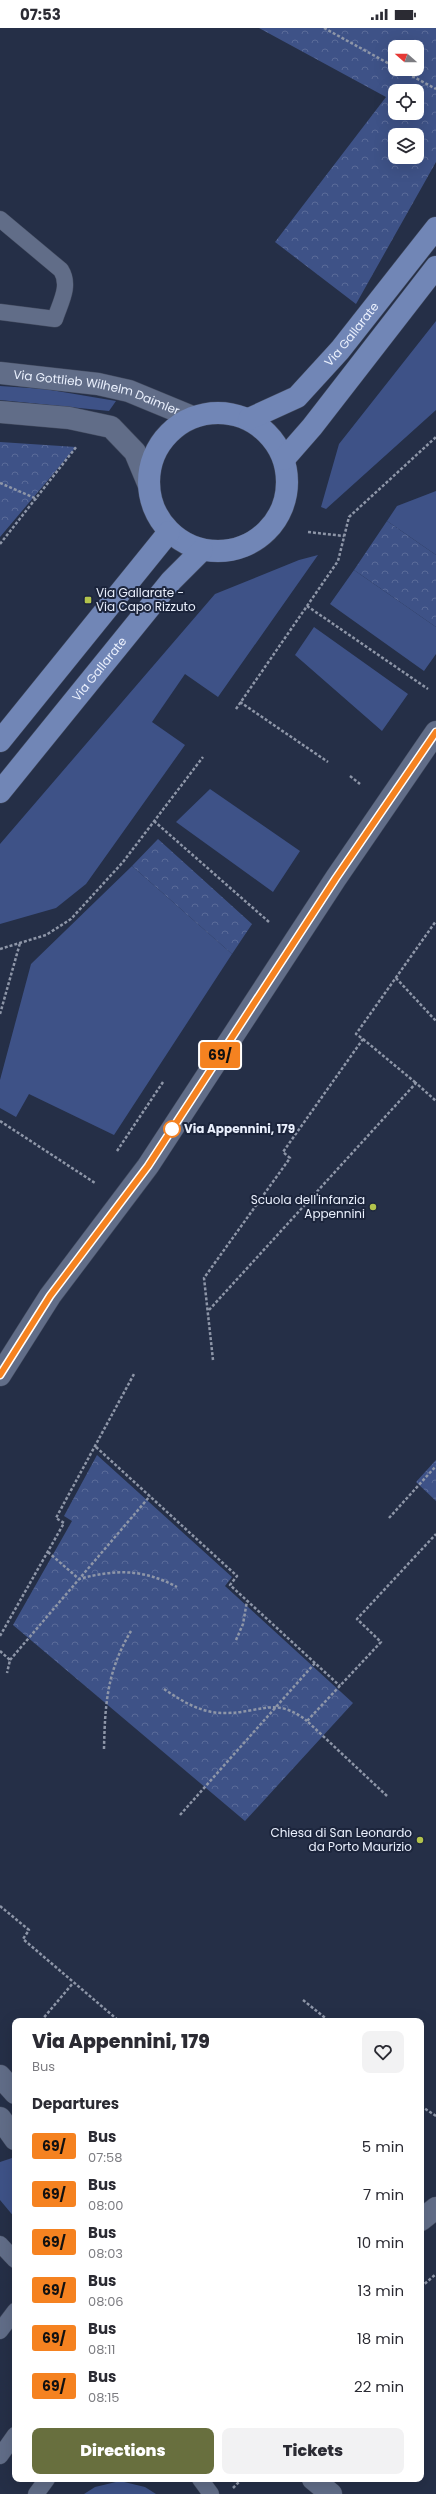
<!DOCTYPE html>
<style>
:root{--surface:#fff;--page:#f2f2f3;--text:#2b2b33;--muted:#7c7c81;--accent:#686f3e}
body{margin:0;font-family:Poppins,sans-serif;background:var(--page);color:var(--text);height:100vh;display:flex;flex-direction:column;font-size:15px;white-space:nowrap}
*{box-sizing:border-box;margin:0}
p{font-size:13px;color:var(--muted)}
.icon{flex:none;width:22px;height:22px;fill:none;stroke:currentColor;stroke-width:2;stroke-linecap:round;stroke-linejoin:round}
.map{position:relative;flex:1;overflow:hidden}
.side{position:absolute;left:12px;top:1990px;width:412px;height:464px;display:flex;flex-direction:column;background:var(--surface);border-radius:8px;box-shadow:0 4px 16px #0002}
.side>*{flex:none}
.badge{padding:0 8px;border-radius:3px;font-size:14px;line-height:26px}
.needle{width:26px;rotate:290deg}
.buttons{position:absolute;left:388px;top:12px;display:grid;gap:8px}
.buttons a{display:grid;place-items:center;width:36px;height:36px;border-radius:8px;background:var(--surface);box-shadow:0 4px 16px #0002;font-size:20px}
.map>.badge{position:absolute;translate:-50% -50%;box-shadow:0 0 0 2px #fff}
h2{padding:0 20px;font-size:15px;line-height:36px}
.round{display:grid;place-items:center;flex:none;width:42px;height:42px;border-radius:8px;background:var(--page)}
.headline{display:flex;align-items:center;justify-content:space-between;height:68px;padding:0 20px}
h1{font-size:19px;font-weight:800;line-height:30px}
.primary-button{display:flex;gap:8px;margin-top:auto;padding:8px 20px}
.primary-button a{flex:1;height:46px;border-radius:8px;background:var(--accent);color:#fff;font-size:16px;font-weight:800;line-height:46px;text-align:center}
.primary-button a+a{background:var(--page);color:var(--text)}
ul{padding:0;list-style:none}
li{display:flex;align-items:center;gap:12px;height:48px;padding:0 20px}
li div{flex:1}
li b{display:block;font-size:15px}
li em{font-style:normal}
li .badge{min-width:44px;font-weight:700;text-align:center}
.status{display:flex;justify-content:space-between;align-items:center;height:28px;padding:0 20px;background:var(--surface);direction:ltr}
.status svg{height:11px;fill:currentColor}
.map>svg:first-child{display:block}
.grass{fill:#3e5287}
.park{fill:url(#park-crowns);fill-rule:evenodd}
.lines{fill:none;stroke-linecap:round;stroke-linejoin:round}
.lane-casing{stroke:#434b5f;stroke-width:17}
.street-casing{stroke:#434b5f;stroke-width:23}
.secondary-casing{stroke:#434b5f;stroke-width:23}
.primary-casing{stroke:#434b5f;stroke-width:23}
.path{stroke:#8e96a8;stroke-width:2.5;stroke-dasharray:3 2;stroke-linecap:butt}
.lane{stroke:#616d88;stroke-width:16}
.street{stroke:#616d88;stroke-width:22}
.secondary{stroke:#616d88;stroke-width:22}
.primary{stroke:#7186b6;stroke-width:22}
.line-casing{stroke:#fff;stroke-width:9}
.line{stroke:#f58220;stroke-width:6}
.poi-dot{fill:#b2c34c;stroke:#1c253c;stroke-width:1.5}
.stop-dot{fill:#fff;stroke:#f58220;stroke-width:2}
.labels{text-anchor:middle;stroke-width:4;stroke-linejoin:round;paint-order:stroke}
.street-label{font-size:12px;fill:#eaf0fd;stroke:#1c253c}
.poi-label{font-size:12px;fill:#eaf0fd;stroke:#1c253c;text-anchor:end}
.stop-label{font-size:12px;font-weight:bold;fill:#eaf0fd;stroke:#1c253c;text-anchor:start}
</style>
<div class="status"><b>07:53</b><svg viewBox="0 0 49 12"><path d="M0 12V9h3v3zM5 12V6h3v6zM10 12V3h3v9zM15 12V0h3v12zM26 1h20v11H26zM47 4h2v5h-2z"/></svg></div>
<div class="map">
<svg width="436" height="2466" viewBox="0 0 436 2466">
<defs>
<pattern id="park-crowns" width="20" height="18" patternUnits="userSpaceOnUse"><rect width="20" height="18" fill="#3e5287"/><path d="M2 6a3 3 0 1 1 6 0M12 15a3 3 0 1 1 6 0" fill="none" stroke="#5a6b99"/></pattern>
</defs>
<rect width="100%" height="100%" fill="#252f47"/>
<path class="grass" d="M436,293v89l-110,99 -5,-2 18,-63z
M0,358l45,3 71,12 -7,10 -109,-11z
M436,463v64l-49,-34 10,-15z
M318,527l-100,142 -33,-23 -33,48 33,23 -99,139 -30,24 -56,16v-80l215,-250 84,-34z
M354,542l82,57v27l-12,17 -94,-67z
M314,599l94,67 -26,37 -87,-76z
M210,761l90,62 -27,41 -97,-70z
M132,838l100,88 -118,181 -85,-41 -13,23 -16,-9v-28l31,-116z
M15,2129v61l-15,-18v-38z
M120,2453l25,6 11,7h-72l11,-7z"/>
<path class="park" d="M259,0h177v134l-80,142 -81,-62 111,-145zM395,19h22v22h-22zM395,63h22v22h-22zM395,107h22v22h-22z
M0,414l76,5 -76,90z
M387,493l49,34v72l-82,-57z
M158,811l94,85 -20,30 -100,-88z
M97,1427l135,122 -7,9 128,117 -108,118 -232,-196 59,-104 -8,-5z
M436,1432v41l-20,-19z"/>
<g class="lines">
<g class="lane-casing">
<path id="lane" d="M0,191l61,51c10,16 -1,33 -6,49l-55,-7
M0,2216l15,16
M0,2303l15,-20
M0,2428l15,-21
M200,2451l11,15
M36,2466l11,-15"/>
</g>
<g class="street-casing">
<g id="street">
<path id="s1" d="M0,345l98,11 31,7 63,26"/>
<path d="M0,384l69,6 42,9 24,25 13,31"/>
<path d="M0,1347l50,-79 98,-130 188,-288 100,-146"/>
<path d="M421,2192l15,-12"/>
</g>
</g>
<g class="secondary-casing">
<path id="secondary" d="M0,2048l15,17
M0,2090l15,21
M313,2451l18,15"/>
</g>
<g class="primary-casing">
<g id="primary">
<circle cx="218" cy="454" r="69"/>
<path id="s2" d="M249,391l48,-22 43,-47 96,-122"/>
<path d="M284,431l28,-32 124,-160"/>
<path d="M0,713l169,-209"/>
<path id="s3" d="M0,764l171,-211 31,-31"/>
</g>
</g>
<path class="path" d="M324,0l71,39
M399,41l37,20
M0,455l37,16
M308,504l36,4
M0,516l77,-98
M307,578l121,83
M240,674l88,60
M236,681l102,-148 11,-44 87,-80
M350,748l10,8
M154,793l115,101
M0,921l46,-14 25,-16 52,-57 80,-105
M396,950l40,43
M0,986l20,-71
M363,1011l53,44
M0,1093l95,62
M117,1123l46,-69
M209,1282l207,-227 20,18
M213,1332l-9,-82 86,-120 -7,-6 80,-113 -7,-5 80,-113
M96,1419l141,129 -7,9 110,101
M389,1490l47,-52
M48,1524l31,27c37,-10 64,-10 98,8
M0,1608l64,-113 -8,-5 78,-144
M236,1612l7,-16 4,-23
M0,1623l10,9 -3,13
M10,1632l140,-164
M164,1661c19,13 39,25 62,24 34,0 50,-17 81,8
M104,1721c1,-45 3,-78 27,-118
M387,1768l-80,-75 74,-79 -24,-23 79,-85
M180,1787l135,-152
M0,1878l29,24 -6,9 96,82
M303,1972l26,21
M41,1993l32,-38
M421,2078l15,10
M421,2259l15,-13
M233,2460l9,-9"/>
<use href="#lane" class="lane"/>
<use href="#street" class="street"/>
<use href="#secondary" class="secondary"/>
<use href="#primary" class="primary"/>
</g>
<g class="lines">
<g class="line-casing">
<path id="line" d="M0,1347l50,-79 98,-130 188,-288 100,-146"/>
</g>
<use href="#line" class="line"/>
</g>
<g class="poi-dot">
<rect x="84" y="568" width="8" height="8" rx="2"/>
<circle cx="373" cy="1179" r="4"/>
<circle cx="420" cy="1812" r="4"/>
</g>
<circle class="stop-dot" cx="172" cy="1101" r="8"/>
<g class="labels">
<g class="street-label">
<text dy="4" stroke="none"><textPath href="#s2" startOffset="136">Via Gallarate</textPath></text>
<text dy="4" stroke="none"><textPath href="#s1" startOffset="99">Via Gottlieb Wilhelm Daimler</textPath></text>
<text dy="4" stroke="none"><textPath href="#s3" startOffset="158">Via Gallarate</textPath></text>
</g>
<g class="poi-label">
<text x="96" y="569" text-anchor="start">Via Gallarate -<tspan x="96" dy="14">Via Capo Rizzuto</tspan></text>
<text x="365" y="1176">Scuola dell'infanzia<tspan x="365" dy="14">Appennini</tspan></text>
<text x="412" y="1809">Chiesa di San Leonardo<tspan x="412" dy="14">da Porto Maurizio</tspan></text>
</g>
<g class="stop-label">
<text x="184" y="1105">Via Appennini, 179</text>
</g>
</g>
</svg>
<div class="buttons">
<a><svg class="needle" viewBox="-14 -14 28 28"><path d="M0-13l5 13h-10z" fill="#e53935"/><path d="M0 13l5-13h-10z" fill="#7c7c81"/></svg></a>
<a><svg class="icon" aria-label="locate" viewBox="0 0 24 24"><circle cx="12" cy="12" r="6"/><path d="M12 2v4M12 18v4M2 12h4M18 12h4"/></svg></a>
<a><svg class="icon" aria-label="layers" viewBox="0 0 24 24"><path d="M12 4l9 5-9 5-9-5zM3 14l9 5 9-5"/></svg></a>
</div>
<b class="badge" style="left:220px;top:1027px;background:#f58220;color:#111">69/</b>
<section class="side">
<div class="headline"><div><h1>Via Appennini, 179</h1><p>Bus</p></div><a class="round"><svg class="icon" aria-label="heart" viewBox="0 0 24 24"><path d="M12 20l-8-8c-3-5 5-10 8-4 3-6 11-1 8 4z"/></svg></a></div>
<h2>Departures</h2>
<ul>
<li><span class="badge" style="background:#f58220;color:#111">69/</span><div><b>Bus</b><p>07:58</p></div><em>5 min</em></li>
<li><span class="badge" style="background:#f58220;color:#111">69/</span><div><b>Bus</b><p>08:00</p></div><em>7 min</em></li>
<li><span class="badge" style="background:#f58220;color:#111">69/</span><div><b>Bus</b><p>08:03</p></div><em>10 min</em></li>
<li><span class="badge" style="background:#f58220;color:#111">69/</span><div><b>Bus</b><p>08:06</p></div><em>13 min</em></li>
<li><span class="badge" style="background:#f58220;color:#111">69/</span><div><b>Bus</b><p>08:11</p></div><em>18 min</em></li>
<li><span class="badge" style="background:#f58220;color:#111">69/</span><div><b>Bus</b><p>08:15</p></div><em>22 min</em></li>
</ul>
<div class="primary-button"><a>Directions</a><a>Tickets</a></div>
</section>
</div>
